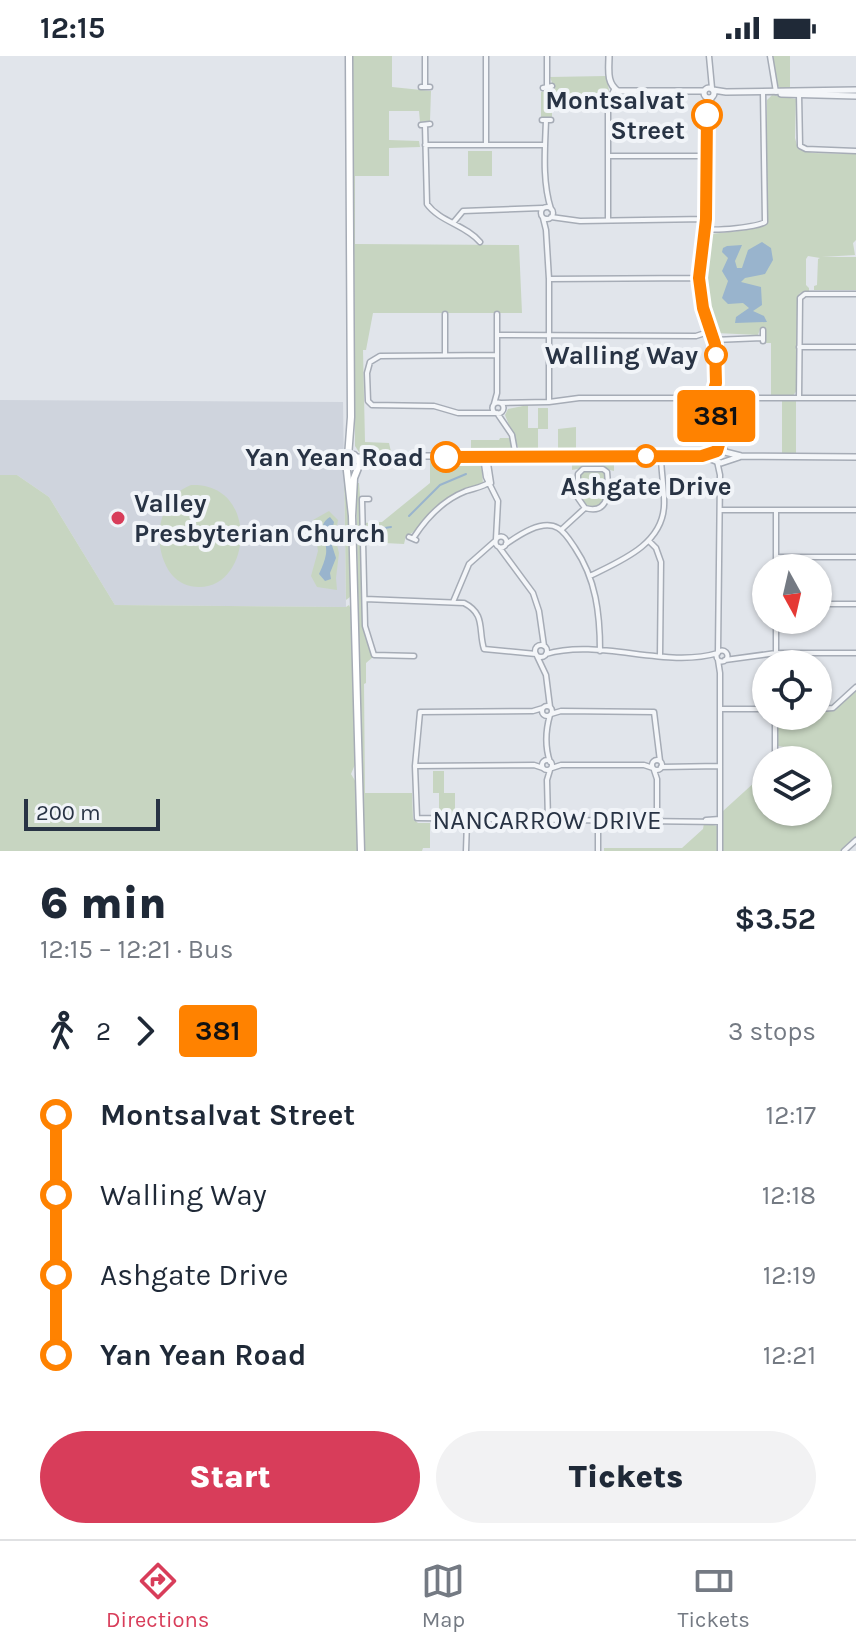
<!DOCTYPE html>
<meta charset="utf-8">
<style>
:root{--surface:#fff;--page:#f2f2f3;--text:#1f2937;--muted:#747a83;--line:#e0e1e3;--accent:#d83d5a}
body{margin:0;font-family:Karla,sans-serif;background:var(--page);color:var(--text);height:100vh;display:flex;flex-direction:column;font-size:30px;white-space:nowrap}
*{box-sizing:border-box;margin:0}
p{font-size:26px;color:var(--muted)}
.icon{flex:none;width:44px;height:44px;fill:none;stroke:currentColor;stroke-width:2;stroke-linecap:round;stroke-linejoin:round}
.map{position:relative;height:795px;overflow:hidden}
.details{display:flex;flex-direction:column;background:var(--surface);flex:1}
.details>*{flex:none}
.badge{padding:0 16px;border-radius:6px;font-size:28px;line-height:52px}
.needle{width:52px;rotate:172deg}
.buttons{position:absolute;left:752px;top:498px;display:grid;gap:16px}
.buttons a{display:grid;place-items:center;width:80px;height:80px;border-radius:50%;background:var(--surface);box-shadow:0 2px 6px #0004;font-size:40px}
.scale{position:absolute;left:24px;bottom:20px;width:136px;box-sizing:border-box;padding-left:8px;border:4px solid #283344;border-top:0;font-size:22px;line-height:28px;white-space:nowrap;color:#283344;-webkit-text-stroke:6px #f1f4f8;paint-order:stroke}
.map>.badge{position:absolute;translate:-50% -50%;box-shadow:0 0 0 4px #fff}
.legs{display:flex;align-items:center;gap:12px;height:88px;padding:0 40px;font-size:26px}
.legs p{margin-inline-start:auto}
.overview{display:flex;align-items:center;justify-content:space-between;height:136px;padding:0 40px}
h1{font-size:44px;font-weight:800;line-height:60px}
.primary-button{display:flex;gap:16px;margin-top:auto;padding:16px 40px}
.primary-button a{flex:1;height:92px;border-radius:48px;background:var(--accent);color:#fff;font-size:32px;font-weight:800;line-height:92px;text-align:center}
.primary-button a+a{background:var(--page);color:var(--text)}
ul{padding:0 40px;list-style:none}
li{display:flex;align-items:center;gap:28px;height:80px;font-size:30px}
li i{display:grid;place-items:center;width:12px;height:100%;margin:0 10px;background:currentColor}
li i::after{content:'';width:20px;height:20px;margin:-10px;border:6px solid;border-radius:50%;background:var(--surface)}
li p{margin-inline-start:auto}
li:first-child i{background:linear-gradient(#0000 50%,currentColor 0)}
li:last-child i{background:linear-gradient(currentColor 50%,#0000 0)}
.status{display:flex;justify-content:space-between;align-items:center;height:56px;padding:0 40px;background:var(--surface);direction:ltr}
.status svg{height:22px;fill:currentColor}
.tab-bar{display:flex;justify-content:space-around;align-items:center;height:112px;border-top:2px solid var(--line);background:var(--surface);font-size:22px;color:var(--muted)}
.tab-bar a{display:grid;justify-items:center;gap:4px}
.tab-bar .selected{color:var(--accent)}
.map>svg:first-child{display:block}
.built{fill:#cfd4dd}
.green{fill:#c7d5c1}
.water{fill:#99b4cd}
.lines{fill:none;stroke-linecap:round;stroke-linejoin:round}
.stream{stroke:#99b4cd;stroke-width:2}
.minor-casing{stroke:#a6acb6;stroke-width:7}
.tertiary-casing{stroke:#a6acb6;stroke-width:8}
.secondary-casing{stroke:#a6acb6;stroke-width:9}
.minor{stroke:#f4f6f9;stroke-width:4}
.tertiary{stroke:#f4f6f9;stroke-width:5}
.secondary{stroke:#fff;stroke-width:6}
.line-1-casing{stroke:#fff;stroke-width:18}
.line-1{stroke:#ff8200;stroke-width:12}
.stop-1-dot{fill:#fff;stroke:#ff8200;stroke-width:4}
.poi-dot{fill:#d83d5a;stroke:#f1f4f8;stroke-width:3}
.labels{text-anchor:middle;stroke-width:8;stroke-linejoin:round;paint-order:stroke}
.stop-label{font-size:26px;font-weight:bold;fill:#283344;stroke:#f1f4f8;text-anchor:end}
.poi-label{font-size:26px;font-weight:bold;fill:#283344;stroke:#f1f4f8;text-anchor:start}
.street-label{font-size:26px;fill:#283344;stroke:#f1f4f8}
</style>
<div class="status"><b>12:15</b><svg viewBox="0 0 49 12"><path d="M0 12V9h3v3zM5 12V6h3v6zM10 12V3h3v9zM15 12V0h3v12zM26 1h20v11H26zM47 4h2v5h-2z"/></svg></div>
<div class="map">
<svg width="856" height="795" viewBox="0 0 856 795">
<rect width="100%" height="100%" fill="#e1e5eb"/>
<path class="built" d="M0,344l343,2 3,205 -231,-2 -66,-108 -32,-22h-17z"/>
<path class="green" d="M353,0h39v31l39,4 -1,30 -10,1 -1,-11h-30v29l30,1 1,6 -31,1v28h-34v68l164,1 3,68h-149l-7,37h-3l2,92 24,1 3,13 -31,-1 -6,-9z
M773,0h17v33h-9l-4,-4z
M606,20l3,14 -4,20 -53,-3v11l-11,-1v-25l13,-4 -4,-11z
M772,39l24,4 -1,39 3,11 15,4 43,1v86l-3,3 2,12 -33,2h34v33h-42v-4l3,-1 1,-26 2,-1 -12,-2 -2,3v26l3,3v3l-9,2 -3,5v92l-4,6h-22v-53h-5l-1,-14h-5l-2,6 -42,-2c-14,-29 -20,-67 -8,-98 15,-4 46,-3 58,-11l1,-124z
M468,95h24v25h-24z
M782,345h14v52l-14,1z
M528,349v23h10v-20h10v21h-10v24l-18,-1 -15,-37 3,-6z
M576,371v23h-18v-21z
M500,382h10l2,11 -4,6h-37v-15h28z
M430,403l47,1 4,2 2,21c-13,7 -28,10 -40,19 -14,10 -22,29 -37,34l-2,8 -39,-2 -1,-19 18,-1 48,-39z
M551,403h103l5,5h-45v7c-15,-4 -27,-4 -42,-1v-6h-21z
M344,409l6,53 1,72 -1,7 -4,3z
M585,415h18l3,6 -1,24 -10,7 -10,-3 -5,-7v-23z
M0,419h17l32,22 66,108 231,2 3,-2 3,7 4,150 -5,12 6,10 1,67h-358z
M356,427h3l1,13 3,132 10,29 -7,6v20l-2,1 1,109h47l1,26 5,4h12v25h-7l-1,3h-59z
M191,429c69,-3 61,103 8,102 -11,0 -20,-4 -27,-12 -22,-28 -15,-77 19,-90z
M329,455l9,9 -3,17 4,16 -3,25 1,12 -20,-3 -6,-11 7,-25 -5,-31z
M856,635v146l-16,14h-117v-40l43,-39v40h52v-52h-42l2,-7 8,-1 -1,-5 -7,-1v-30h40v-4l16,-2z
M433,715h11v22h11v22h-16v-22h-6z
M704,767l13,3 1,25h-114v-3h78l21,-19z"/>
<path class="water" d="M762,186l9,6 2,12 -8,14 -20,4 -4,4 20,5 1,18 -9,6 11,5 3,6 -32,1 1,-6 13,-9 -6,-5 -15,1 -6,-6 6,-17 -6,-10 6,-13 -6,-6 1,-4 4,-2 15,-1 -7,16 2,7h5l6,-18z
M330,461l4,5 -4,17 6,19 -6,15 1,6 -6,2 -6,-7c3,-7 6,-13 7,-20 2,-15 -11,-28 4,-37z"/>
<g class="lines">
<path class="stream" d="M409,460l31,-31 26,-11
M372,474l19,-3
M333,475l14,1"/>
<g class="minor-casing">
<path id="minor" d="M709,0l3,32
M770,0l6,36
M425,30v-30
M421,31h9
M547,31v-31
M543,32l9,-2
M799,38l1,52 6,3 50,2
M712,41c-13,38 -4,82 -6,122 -1,23 -9,44 -7,67 5,41 26,65 14,109
M542,64h9
M546,64c-1,29 -4,61 5,89
M421,69l9,-1
M425,69l2,79c13,18 39,21 53,38
M425,89h120
M486,89v-89
M609,100h97
M541 157a6 6 0 1 1 12 0a6 6 0 1 1-12 0Z
M551,161l29,4 126,-2
M543,162l3,12 3,49v123
M608,164v-118l6,-12
M453,167l10,-12 79,-3
M705,173c11,2 53,-2 60,-7l-2,-130
M549,223l150,-1
M763,274v11
M497,279l199,1 15,-5
M714,284l48,-2
M799,291h57
M445,299v-41
M799,342l1,-100 5,-4h51
M720,345l13,-3h123
M492.5 352a5.5 5.5 0 1 1 11 0a5.5 5.5 0 1 1-11 0Z
M501,347l48,-1 30,-4h120l13,-3
M494,348l3,-11v-79
M495,357h-37l-24,-7 -62,-1 -4,-4 -1,-28 3,-11 10,-6 117,-1
M497,357l15,22 4,22
M716,358l5,-15 -4,-5 -6,5 14,52
M483,401l3,20 12,24 -2,38
M487,401l4,26
M717,405l3,14 -2,177
M583,413h20l4,3c2,18 3,43 -22,36l-7,-10v-24z
M369,443h-7l3,127 9,29 40,1
M720,454h136
M776,454v58
M561,474l24,-22
M495.5 486a5.5 5.5 0 1 1 11 0a5.5 5.5 0 1 1-11 0Z
M409,481l7,3
M414,481c13,-20 29,-37 52,-46 9,-3 17,-4 24,-9
M649,485l7,7 5,14 -1,94
M506,488c13,-9 36,-25 52,-16 7,4 13,14 17,20 21,31 25,66 25,103
M499,491l34,46 6,18 5,35
M776,501h80
M590,520c30,-15 72,-31 74,-70 1,-14 -3,-34 -3,-50
M365,543l99,4c22,11 14,27 20,46l52,5
M453,546l16,-38 26,-23
M818,548h38
M535 595a6 6 0 1 1 12 0a6 6 0 1 1-12 0Z
M716.5 600a5.5 5.5 0 1 1 11 0a5.5 5.5 0 1 1-11 0Z
M776,597v-33
M546,598c54,-16 119,15 172,-1
M537,600l9,19 4,32
M718,604l2,13v178
M725,604l51,-7h80
M542 655a5 5 0 1 1 10 0a5 5 0 1 1-10 0Z
M543,652l-10,3 -113,1 -5,54 2,52 303,4
M720,653h46
M818,653l15,-1 23,-21
M551,658l10,-3 93,1 6,49
M550,659c-4,14 -5,32 0,47
M775,698v-38
M542 709a5 5 0 1 1 10 0a5 5 0 1 1-10 0Z
M652 709a5 5 0 1 1 10 0a5 5 0 1 1-10 0Z
M415,710l119,-1 9,3
M661,711l59,-1
M552,712l9,-3h83l9,3
M654,714l3,9v41
M548,764l-1,-40 3,-10
M598,764v31
M706,764l14,-1
M466,795l1,-30
M844,795l12,-11"/>
</g>
<g class="tertiary-casing">
<path id="tertiary" d="M609,0c0,13 -3,27 9,35h86
M704 37a5 5 0 1 1 10 0a5 5 0 1 1-10 0Z
M713,34l13,2 130,-2
M781,38l75,2
M725,396l16,4 115,1
M703,400l18,7 18,-6
M357,401l28,2 40,-3h277l14,-4"/>
</g>
<g class="secondary-casing">
<path id="secondary" d="M348,401l3,-40 -2,-361
M352,460l-6,-54 2,-5 6,-2 6,8 -6,15 -2,38 9,335"/>
</g>
<use href="#minor" class="minor"/>
<use href="#tertiary" class="tertiary"/>
<use href="#secondary" class="secondary"/>
</g>
<g class="lines">
<g class="line-1-casing">
<path id="line-1" d="M446,401l256,-1 15,-5 3,-10 -9,-42 5,-16 -1,-39 -12,-36 -4,-30 7,-59 1,-104"/>
</g>
<use href="#line-1" class="line-1"/>
</g>
<g class="stop-1-dot">
<circle cx="707" cy="59" r="14"/>
<circle cx="716" cy="299" r="10"/>
<circle cx="646" cy="400" r="10"/>
<circle cx="446" cy="401" r="14"/>
</g>
<circle class="poi-dot" cx="118" cy="462" r="8"/>
<g class="labels">
<g class="stop-label">
<text x="685" y="53">Montsalvat<tspan x="685" dy="30">Street</tspan></text>
<text x="698" y="308">Walling Way</text>
<text x="424" y="410">Yan Yean Road</text>
<text x="646" y="439" text-anchor="middle">Ashgate Drive</text>
</g>
<g class="poi-label">
<text x="134" y="456">Valley<tspan x="134" dy="30">Presbyterian Church</tspan></text>
</g>
<g class="street-label">
<text x="547" y="773">NANCARROW DRIVE</text>
</g>
</g>
</svg>
<div class="buttons">
<a><svg class="needle" viewBox="-14 -14 28 28"><path d="M0-13l5 13h-10z" fill="#e53935"/><path d="M0 13l5-13h-10z" fill="#747a83"/></svg></a>
<a><svg class="icon" aria-label="locate" viewBox="0 0 24 24"><circle cx="12" cy="12" r="6"/><path d="M12 2v4M12 18v4M2 12h4M18 12h4"/></svg></a>
<a><svg class="icon" aria-label="layers" viewBox="0 0 24 24"><path d="M12 4l9 5-9 5-9-5zM3 14l9 5 9-5"/></svg></a>
</div>
<div class="scale">200 m</div>
<b class="badge" style="left:716px;top:360px;background:#ff8200;color:#111">381</b>
</div>
<section class="details">
<div class="overview"><div><h1>6 min</h1><p>12:15 – 12:21 · Bus</p></div><b>$3.52</b></div>
<div class="legs"><svg class="icon" aria-label="walk" viewBox="0 0 24 24"><circle cx="13" cy="4" r="2"/><path d="M13 8l-2 6 4 7M11 14l-3 7M7 12l3-4h3l4 4"/></svg>2<svg class="icon" aria-label="forward" viewBox="0 0 24 24"><path d="M9 5l7 7-7 7"/></svg><b class="badge" style="background:#ff8200;color:#111">381</b><p>3 stops</p></div>
<ul>
<li><i style="color:#ff8200"></i><b>Montsalvat Street</b><p>12:17</p></li>
<li><i style="color:#ff8200"></i><span>Walling Way</span><p>12:18</p></li>
<li><i style="color:#ff8200"></i><span>Ashgate Drive</span><p>12:19</p></li>
<li><i style="color:#ff8200"></i><b>Yan Yean Road</b><p>12:21</p></li>
</ul>
<div class="primary-button"><a>Start</a><a>Tickets</a></div>
</section>
<nav class="tab-bar">
<a class="selected"><svg class="icon" aria-label="directions" viewBox="0 0 24 24"><path d="M12 3l9 9-9 9-9-9zM9 14v-3h6M13 9l2 2-2 2"/></svg>Directions</a>
<a><svg class="icon" aria-label="map" viewBox="0 0 24 24"><path d="M3 6l6-2 6 2 6-2v14l-6 2-6-2-6 2zM9 4v14M15 6v14"/></svg>Map</a>
<a><svg class="icon" aria-label="tickets" viewBox="0 0 24 24"><path d="M3 7h18v10H3zM15 7v10"/></svg>Tickets</a>
</nav>
